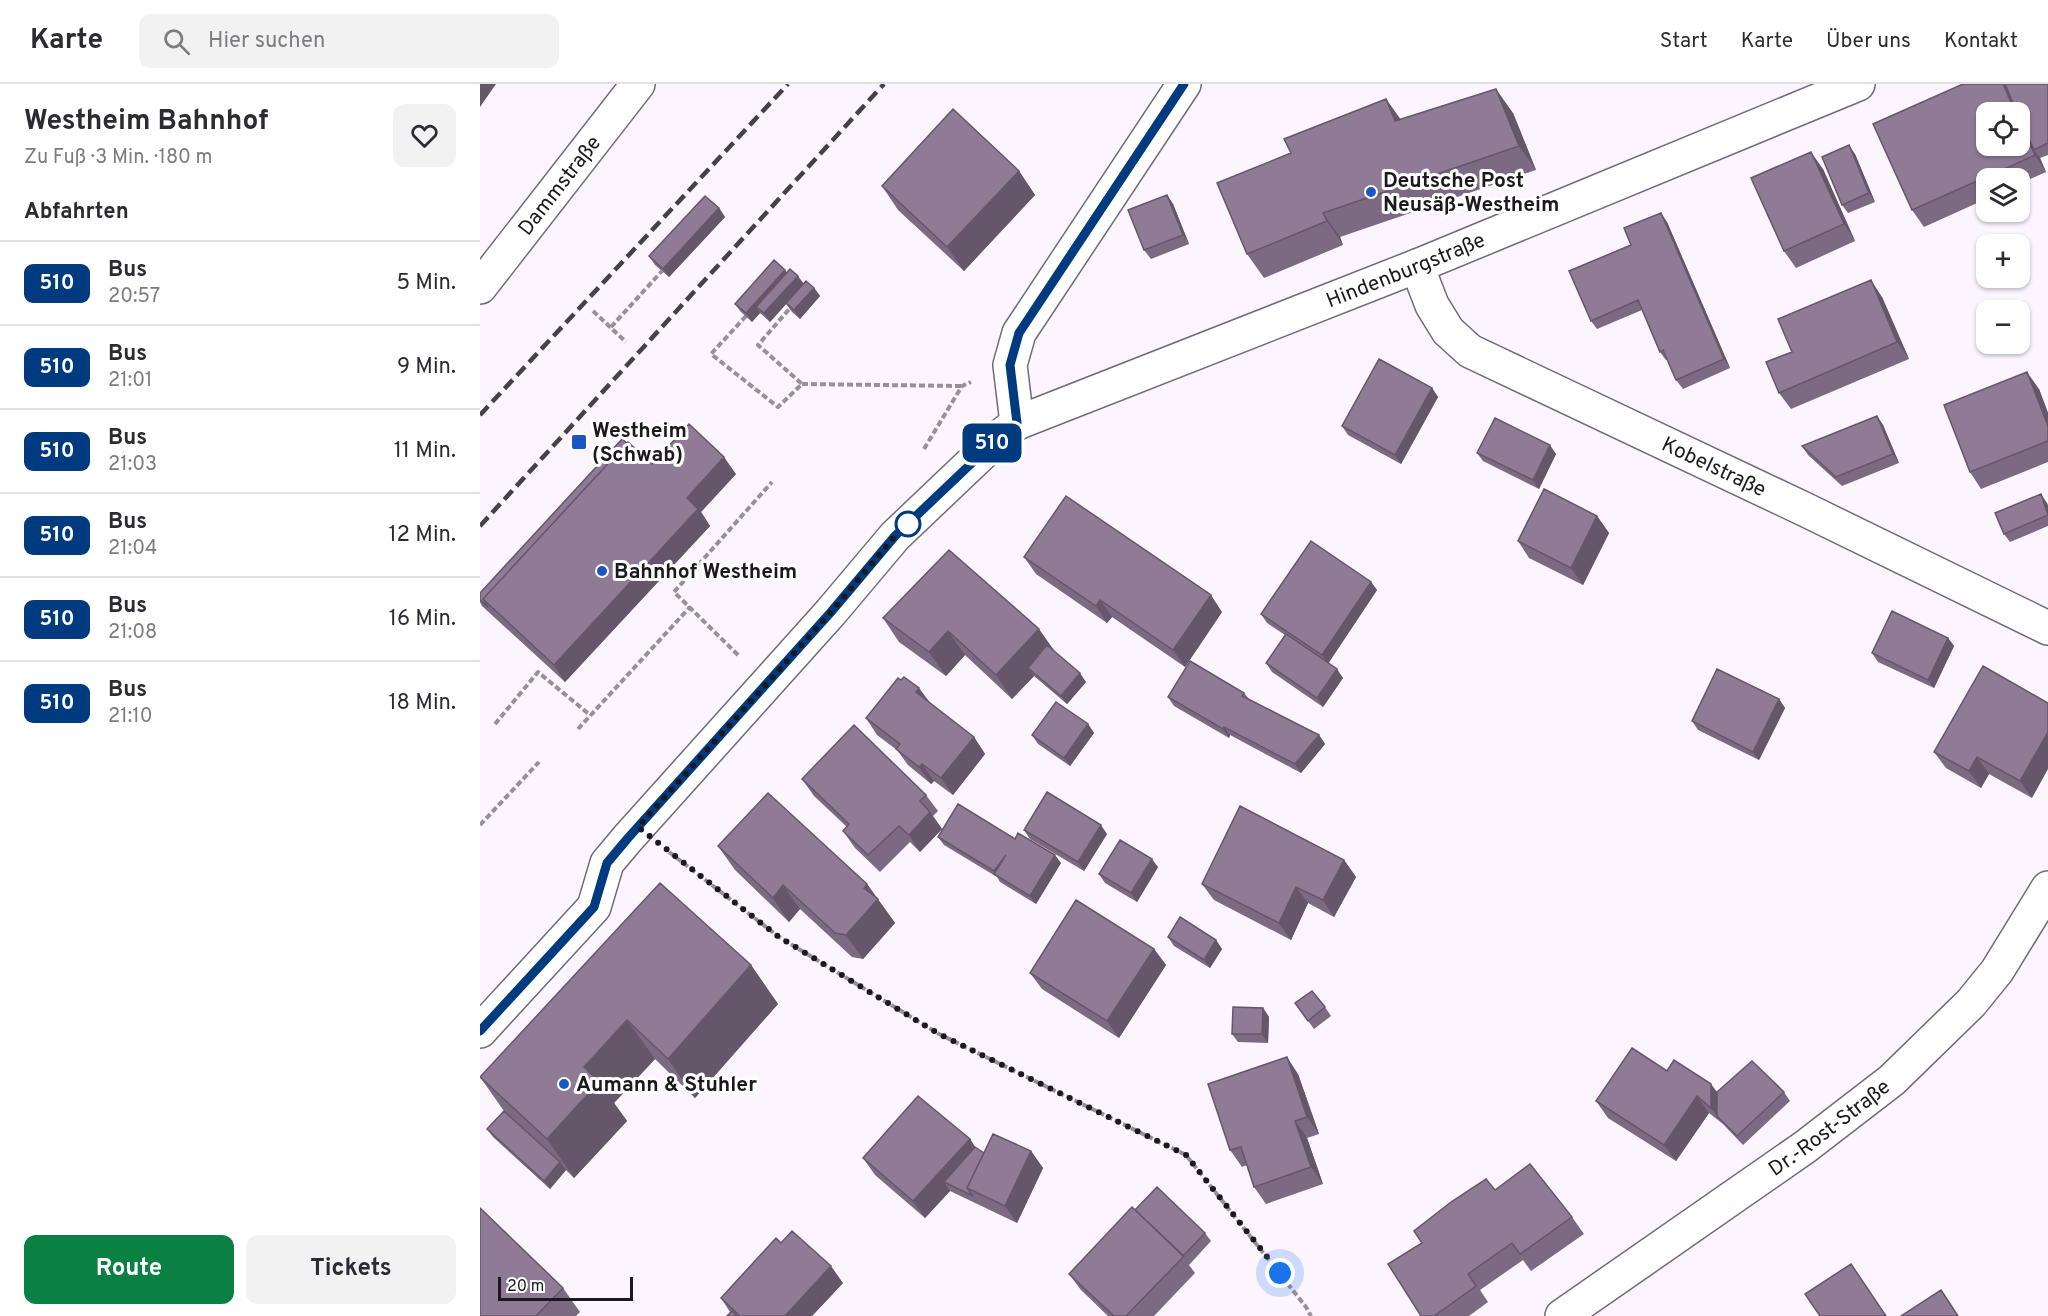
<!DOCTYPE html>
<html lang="de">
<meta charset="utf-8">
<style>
:root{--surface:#fff;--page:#f2f2f3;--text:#2b2b33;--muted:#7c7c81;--line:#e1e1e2;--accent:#0b8043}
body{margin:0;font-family:Overpass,sans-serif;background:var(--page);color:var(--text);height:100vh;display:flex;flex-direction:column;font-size:22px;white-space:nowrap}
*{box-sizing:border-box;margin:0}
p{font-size:20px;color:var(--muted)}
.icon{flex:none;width:33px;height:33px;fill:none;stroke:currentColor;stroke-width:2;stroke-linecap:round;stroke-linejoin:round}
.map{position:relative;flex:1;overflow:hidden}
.drawer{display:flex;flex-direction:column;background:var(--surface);width:480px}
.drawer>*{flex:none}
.badge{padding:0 12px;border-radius:9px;font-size:21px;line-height:39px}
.controls{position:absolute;left:1496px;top:18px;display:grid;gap:12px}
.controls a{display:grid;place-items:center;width:54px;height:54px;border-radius:12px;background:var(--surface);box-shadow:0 2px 4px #0004;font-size:30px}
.scale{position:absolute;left:18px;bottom:15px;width:135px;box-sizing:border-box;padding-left:6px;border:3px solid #1d181e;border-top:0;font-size:16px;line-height:21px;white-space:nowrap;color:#1d181e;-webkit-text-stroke:4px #fff;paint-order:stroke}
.you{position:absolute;width:30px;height:30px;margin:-15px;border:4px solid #fff;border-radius:50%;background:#1a73e8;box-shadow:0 0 0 9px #1a73e833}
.map>.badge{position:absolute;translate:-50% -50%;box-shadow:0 0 0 3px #fff}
h2{padding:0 24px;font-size:22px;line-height:54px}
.round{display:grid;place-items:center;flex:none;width:63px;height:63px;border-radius:12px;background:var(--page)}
.overview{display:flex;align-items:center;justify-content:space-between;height:102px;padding:0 24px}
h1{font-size:28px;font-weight:700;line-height:45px}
.action{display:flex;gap:12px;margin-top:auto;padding:12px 24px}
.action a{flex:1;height:69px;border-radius:12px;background:var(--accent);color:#fff;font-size:24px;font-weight:700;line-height:69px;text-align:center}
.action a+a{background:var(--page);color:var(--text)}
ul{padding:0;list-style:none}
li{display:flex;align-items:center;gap:18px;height:84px;padding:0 24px;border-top:2px solid var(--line)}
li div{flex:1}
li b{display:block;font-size:22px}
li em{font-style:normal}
li .badge{min-width:66px;font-weight:700;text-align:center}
header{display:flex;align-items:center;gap:36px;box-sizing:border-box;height:84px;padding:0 30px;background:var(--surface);border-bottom:2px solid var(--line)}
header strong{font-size:28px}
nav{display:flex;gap:33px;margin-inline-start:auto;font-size:21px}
.search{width:420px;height:54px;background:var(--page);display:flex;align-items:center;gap:15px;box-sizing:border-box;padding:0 21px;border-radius:12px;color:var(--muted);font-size:22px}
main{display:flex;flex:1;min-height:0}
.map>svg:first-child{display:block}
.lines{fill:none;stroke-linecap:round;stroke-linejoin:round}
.minor-casing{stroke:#746978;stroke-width:36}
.path{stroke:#979099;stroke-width:4;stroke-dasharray:6 3;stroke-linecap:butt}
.minor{stroke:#fff;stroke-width:33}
.rail{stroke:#464148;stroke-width:4.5;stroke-dasharray:12 6;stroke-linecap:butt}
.wall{fill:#7c6a82}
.shaded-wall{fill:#65566a}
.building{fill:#907b97;stroke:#65566a;stroke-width:1.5}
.line-casing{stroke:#fff;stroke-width:14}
.line{stroke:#003b80;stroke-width:9}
.walk{stroke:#1d181e;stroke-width:6;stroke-dasharray:0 10.8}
.poi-dot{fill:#1d56c2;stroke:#fff;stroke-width:2}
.stop-dot{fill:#fff;stroke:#003b80;stroke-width:3}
.labels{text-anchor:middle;stroke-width:6;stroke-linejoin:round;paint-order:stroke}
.poi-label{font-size:21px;font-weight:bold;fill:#1d181e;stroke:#fff;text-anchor:start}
.street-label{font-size:21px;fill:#1d181e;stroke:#fff}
</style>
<header>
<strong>Karte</strong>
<div class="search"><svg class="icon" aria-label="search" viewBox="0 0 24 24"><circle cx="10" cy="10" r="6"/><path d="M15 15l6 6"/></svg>Hier suchen</div>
<nav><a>Start</a><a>Karte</a><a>Über uns</a><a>Kontakt</a></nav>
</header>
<main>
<section class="drawer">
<div class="overview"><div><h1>Westheim Bahnhof</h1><p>Zu Fuß · 3 Min. · 180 m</p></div><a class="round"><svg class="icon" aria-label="heart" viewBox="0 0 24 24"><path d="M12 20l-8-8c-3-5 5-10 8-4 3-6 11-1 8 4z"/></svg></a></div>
<h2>Abfahrten</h2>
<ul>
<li><span class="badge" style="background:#003b80;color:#fff">510</span><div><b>Bus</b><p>20:57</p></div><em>5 Min.</em></li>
<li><span class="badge" style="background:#003b80;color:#fff">510</span><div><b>Bus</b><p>21:01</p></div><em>9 Min.</em></li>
<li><span class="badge" style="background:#003b80;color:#fff">510</span><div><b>Bus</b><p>21:03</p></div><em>11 Min.</em></li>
<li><span class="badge" style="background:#003b80;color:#fff">510</span><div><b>Bus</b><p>21:04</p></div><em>12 Min.</em></li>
<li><span class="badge" style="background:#003b80;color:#fff">510</span><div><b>Bus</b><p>21:08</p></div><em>16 Min.</em></li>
<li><span class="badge" style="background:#003b80;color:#fff">510</span><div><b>Bus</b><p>21:10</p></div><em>18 Min.</em></li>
</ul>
<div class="action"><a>Route</a><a>Tickets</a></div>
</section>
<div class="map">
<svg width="1568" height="1232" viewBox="0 0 1568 1232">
<rect width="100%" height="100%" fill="#fcf4ff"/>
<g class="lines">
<g class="minor-casing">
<g id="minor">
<path id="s1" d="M937,182l15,39 16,26 22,20 334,158 244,119"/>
<path id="s2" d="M0,203l158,-203"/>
<path d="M537,339l-7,-58 9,-32 165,-249"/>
<path id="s3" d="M0,947l114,-124 13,-44 21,-25 203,-226 64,-76 102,-97 20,-16 400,-157 441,-182"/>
<path id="s4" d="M1082,1232l243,-169 87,-67 79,-77 26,-32 51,-83"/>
</g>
</g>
<path class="path" d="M113,227l33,31
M266,232l-35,38 67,53 24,-23 -44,-39 33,-38
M131,243l51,-56
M322,300l159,2
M444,365l38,-63 9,-4
M258,571l-64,-63 98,-110
M15,640l43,-52 52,43
M98,645l112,-122
M0,741l59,-63
M189,768l110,85 160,97 247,121 120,152 5,9"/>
<use href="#minor" class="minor"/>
<path class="rail" d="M0,331l308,-331
M0,442l404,-442"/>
</g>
<path class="wall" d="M1568,0v71l-8,3 6,14 -27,12v-6h-33v21l-62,28 -12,-17z
M906,15l15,21 112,-7 23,57 -196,67 3,8 -79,33 -17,-24 44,-101z
M1375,70l20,48 -27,11 -6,-8z
M1343,85l32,72 -59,27 -12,-17z
M539,87l16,24 -71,76 -66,-61 -16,-24z
M687,111l6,9 16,40 -38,15 -7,-9z
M239,124l6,9 -56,60 -14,-12 -6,-9z
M1187,138l63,146 -47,21 -7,-9 -9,-20h-1l-6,-8 -18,-42 -45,19 -6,-8 40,-76z
M307,188l17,12 10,4 6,8 -20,23 -8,-7 -6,-8 -16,18 -10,-9 -8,9 -11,-10 -6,-8z
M1402,213l27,62 -118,50 -12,-16 13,-41z
M952,304l6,9 -37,67 -53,-29 -6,-9z
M1559,305l9,24v49l-67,27 -11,-17z
M1397,332l6,9 16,38 -57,23 -34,-31 -6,-9z
M997,369l79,1 -17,35 -56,-28z
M172,380l84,10 -35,38 9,14 -145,156 -83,-76 -2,-4v-9z
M1567,419l1,3v20l-38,16 -6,-8z
M1117,432l12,17 -26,52 -54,-27 -11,-17z
M544,473l198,55 -37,55 -73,-50 -5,6 -71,-49z
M891,498l6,8 -49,73 15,15 -20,29 -51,-35 -6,-9 19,-28 -18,-12 -6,-9z
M403,534l171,33 32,31 -19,22 -33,-28 -22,23 -47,-44 -19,21 -47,-34z
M1468,554l6,8 -20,42 -56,-26 -6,-9z
M1503,582l49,132 -43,-24 -8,14 -35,-20 -12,-16z
M764,609l5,6 70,36 6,9 -24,29 -71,-38 -1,3 -55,-32 -6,-9z
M1299,615l6,9 -26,52 -61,-30 -6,-9z
M449,619l45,34 11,17 -32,41 -19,-14 -3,3 -23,-19 -11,-15 -20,-15 -11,-17z
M608,640l6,9 -24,33 -32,-22 -6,-9z
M322,695l124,16 12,16 -5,5 9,13 -22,23 -10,-10 -30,30 -25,-24 -12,-17 4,-4 -33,-31z
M544,746l83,4 -23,37 -54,-32z
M458,753l77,2 46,24 -25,41 -36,-22 -3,-5 -53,-32z
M238,762l149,38 28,39 -32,36 -11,-2 -52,-48 -11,13 -54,-52z
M864,776l12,17 -22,40 -26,-14 -17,37 -77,-40 -12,-16z
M678,783l-21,35 -32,-19 -6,-9z
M688,853l48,3 6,9 -12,19 -36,-22z
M674,865l12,16 -47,73 -77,-49 -12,-16z
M271,881l27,39 -83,94 -40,-39 -41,44 13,18 -53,57 -8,-8 -16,19 -57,-52 -6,-8 17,-18 -24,-34z
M815,919l30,4 6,9 -17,13z
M783,924l6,9 -1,26 -30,-1 -6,-8z
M1187,987l50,21h67l6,9 -47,44 -20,-21 -14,-11 -33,48 -68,-43 -12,-17z
M818,990l21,60 -12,4 16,46 -57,20 -12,-17 -7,-22 -5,2 -12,-17z
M490,1055l5,8 9,6 47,-2 12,17 -26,55 -67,-32 -25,27 -50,-43 -12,-17z
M1015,1106l77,27 12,17 -53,37 -8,-11 -43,30 8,12 -19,14h-48l1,-73z
M655,1126l70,23 6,8 -22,24 6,8 -41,43h-46l-27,-26 -12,-16z
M301,1159l62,40 -31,33h-85l3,-4 -9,-14z
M83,1204l17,24 -4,4h-96z"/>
<path class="shaded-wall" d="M0,0h16l-16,23z
M1523,0h3l2,2 28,63 -2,1 6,8 6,14 -11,-17 -16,-34v-9h-4z
M1016,5l17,24 23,57 -17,-24z
M906,15l17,24 -8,-2z
M1369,61l6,9 20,48 -6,-9z
M1331,68l12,17 32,72 -11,-17z
M539,87l16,24 -71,76 -17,-24z
M687,111l6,9 16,40 -6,-9z
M239,124l6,9 -56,60 -6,-8z
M843,129l17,24 3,8 -16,-24z
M1181,129l6,9 63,146 -6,-9z
M305,186l6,8 -35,29 4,6 -8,9 -6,-9z
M318,192l6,8 -34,38 -6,-9z
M1391,196l11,17 27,62 -12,-17z
M334,204l6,8 -20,23 -6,-9z
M1547,288l12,17 9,24v13z
M952,304l6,9 -37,67 -6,-9z
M1397,332l6,9 16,38 -6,-9z
M1070,361l6,9 -17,35 -6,-9z
M244,373l12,17 -35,38 9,14 -145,156 -11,-17 133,-167z
M1561,410l6,9 1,3v7z
M1117,432l12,17 -26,52 -12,-17z
M891,498l6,8 -49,74 -6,-9z
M731,511l11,17 -37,55 -12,-17z
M620,516l12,17 -5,6 -11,-17z
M559,545l17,24 -28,15 6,8 -22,23 -16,-24z
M468,547l17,24 -19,21 -17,-24z
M1468,554l6,8 -20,42 -6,-8z
M857,585l6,9 -20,29 -6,-9z
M600,589l6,9 -19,22 -6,-8z
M439,604l12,16 -15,-12z
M1299,615l6,9 -26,52 -6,-8z
M608,640l6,9 -24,33 -6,-8z
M744,643l6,8 -1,3 -6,-9z
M1568,648v37l-16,29 -12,-17z
M839,651l6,9 -24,29 -6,-9z
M494,653l11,17 -32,41 -12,-17z
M1497,673l12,17 -8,14 -12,-17z
M442,680l12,17 -3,3 -12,-17z
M450,728l12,17 -22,23 -11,-17z
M621,741l6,9 -23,37 -6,-9z
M575,771l6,8 -25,41 -6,-8z
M672,775l6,8 -21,35 -6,-9z
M864,776l12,17 -22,40 -11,-17z
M387,800l28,39 -32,36 -17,-24 18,-47z
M303,801l17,24 -11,13 -16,-24z
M816,803l12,16 -17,37 -12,-17z
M736,856l6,9 -12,19 -6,-8z
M674,865l12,16 -47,73 -12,-17z
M271,881l27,39 -83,94 -27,-39z
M783,924l6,9 -1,26 -6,-9z
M147,936l28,39 -41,44 13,18 -53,57 -27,-39 37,-72z
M807,973l11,17 21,60 -12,-17z
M1231,1000l12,16 -6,16 -6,-8z
M1217,1012l12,17 -33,48 -12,-16z
M815,1037l12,17 16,46 -12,-17z
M490,1055l11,17 -37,26 6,9 -25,27 -12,-17z
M551,1067l12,17 -26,55 -12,-17z
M80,1078l6,8 -16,19 -6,-8z
M351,1182l12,17 -31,33h-27z"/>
<path class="building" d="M1483,0h40l12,28h-29v34h33v-25l16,34 -123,55 -39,-86z
M1525,0h43v59l-14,7 -15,-34v-4h-2z
M1016,5l23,57 -196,67 4,8 -80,33 -30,-71 74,-30 -7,-14 102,-40 9,22z
M473,25l66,62 -72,76 -65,-61z
M1369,61l20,48 -27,12 -20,-48z
M1331,68l33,72 -60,27 -33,-73z
M687,111l16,40 -39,15 -16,-40z
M225,112l14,12 -56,61 -14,-13z
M1181,129l63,146 -48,21 -13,-30 -3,2 -22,-52 -47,21 -22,-50 62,-26 -7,-17z
M294,176l11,10 -39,43 -11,-9z
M310,185l8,7 -34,37 -8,-6z
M1391,196l26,62 -118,51 -13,-31 26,-10 -14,-33z
M326,197l8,7 -20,22 -8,-7z
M899,275l53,29 -37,67 -53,-29z
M1547,288l21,54v15l-78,31 -26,-67z
M1397,332l16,38 -57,23 -34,-31z
M1015,334l55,27 -17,35 -56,-27z
M209,340l35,33 -37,41 11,11 -144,156 -71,-66 145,-157 24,22z
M142,355l5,4 -144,156 5,8 -8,-7v-7z
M1064,405l53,27 -26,52 -53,-27z
M1561,410l7,21 -44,19 -9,-21z
M586,412l145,99 -38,55 -73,-50 -4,6 -72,-49z
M831,457l60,41 -49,73 -61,-41z
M469,466l90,79 -43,46 -48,-44 -19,21 -46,-34z
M1412,527l56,27 -20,42 -56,-27z
M806,550l51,35 -20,29 -51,-35z
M567,561l33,28 -19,23 -33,-28z
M710,577l54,32 -2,3 77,39 -24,29 -71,-37 -1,2 -55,-32z
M1503,582l65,37v29l-28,49 -43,-24 -8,14 -35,-19z
M1237,585l62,30 -26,53 -61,-31z
M424,593l15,11 -3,4 58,45 -33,41 -19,-14 -3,3 -23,-18 4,-5 -34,-26 32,-40 3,2z
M576,618l32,22 -24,34 -32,-23z
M374,641l72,70 -6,6 10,11 -21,23 -10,-9 -31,29 -25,-24 6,-7 -47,-45z
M567,708l54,33 -23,37 -54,-32z
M288,709l99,91 -3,4 14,11 -32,36 -11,-2 -52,-48 -10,13 -55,-52z
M478,720l57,35 3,-6 37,22 -25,41 -36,-22 12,-19 -12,16 -56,-34z
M760,722l104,54 -21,40 -27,-13 -17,36 -77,-39z
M640,756l32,19 -21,34 -32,-19z
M180,799l91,82 -83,94 -41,-39 -43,47 15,15 -52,57 -67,-62z
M596,816l78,49 -47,72 -77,-48z
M700,833l36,23 -12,20 -36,-23z
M832,907l13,16 -17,14 -13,-18z
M753,923l30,1 -1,26h-30z
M1152,964l35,23 7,-11 37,24v24l-14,-12 -33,49 -68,-44z
M807,973l20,60 -12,4 16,46 -57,20 -13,-40 -11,3 -22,-66z
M1272,977l32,31 -47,44 -20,-20v-24z
M438,1012l52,43 -57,62 -50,-43z
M24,1027l56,51 -16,19 -57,-52z
M513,1050l38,17 -26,55 -38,-18z
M495,1063l9,6 -17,35 6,8 -29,-14z
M1050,1080l42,53 -52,37 -8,-11 -44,31 8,12 -42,30h-13l-33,-52 34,-21 -8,-12 37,-29 35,-23 9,11z
M677,1103l48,46 -22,23 -48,-46z
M652,1123l52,49 -58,60h-12l-45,-42z
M0,1124l83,80 -27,28h-56z
M312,1147l39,35 -46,50h-45l-19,-18 55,-60 5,5z
M1371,1180l35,52h-66l-15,-22z
M1461,1206l17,26h-57z
M252,1227l5,5h-10z"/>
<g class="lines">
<g class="line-casing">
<path id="line" d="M0,947l114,-124 13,-44 21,-25 203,-226 64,-76 102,-97 20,-16 -7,-58 9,-32 165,-249"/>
</g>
<use href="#line" class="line"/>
<path class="walk" d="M428,440l4,-4 -17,16 -64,76 -193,215 141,110 160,97 247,121 94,118"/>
</g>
<g class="poi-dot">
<circle cx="891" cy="108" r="6"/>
<rect x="91" y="350" width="16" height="16" rx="3"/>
<circle cx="122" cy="487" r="6"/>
<circle cx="84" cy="1000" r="6"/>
</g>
<circle class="stop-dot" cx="428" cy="440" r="12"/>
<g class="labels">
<g class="poi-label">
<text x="903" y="103">Deutsche Post<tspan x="903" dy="24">Neusäß-Westheim</tspan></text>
<text x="112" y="353">Westheim<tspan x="112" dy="24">(Schwab)</tspan></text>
<text x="134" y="494">Bahnhof Westheim</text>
<text x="96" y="1007">Aumann &amp; Stuhler</text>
</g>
<g class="street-label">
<text dy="7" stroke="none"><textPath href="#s2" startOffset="129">Dammstraße</textPath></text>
<text dy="7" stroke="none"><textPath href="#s3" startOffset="1234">Hindenburgstraße</textPath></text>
<text dy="7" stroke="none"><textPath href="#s1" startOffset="372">Kobelstraße</textPath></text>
<text dy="7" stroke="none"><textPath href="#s4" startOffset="327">Dr.-Rost-Straße</textPath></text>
</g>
</g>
</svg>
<div class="controls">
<a><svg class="icon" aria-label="locate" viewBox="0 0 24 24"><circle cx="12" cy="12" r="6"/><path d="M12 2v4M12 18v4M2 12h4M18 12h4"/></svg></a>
<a><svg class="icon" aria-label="layers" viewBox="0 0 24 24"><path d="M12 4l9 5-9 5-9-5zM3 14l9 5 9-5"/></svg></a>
<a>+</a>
<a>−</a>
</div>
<div class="scale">20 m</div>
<div class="you" style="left:800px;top:1189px"></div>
<b class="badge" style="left:512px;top:359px;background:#003b80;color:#fff">510</b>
</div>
</main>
